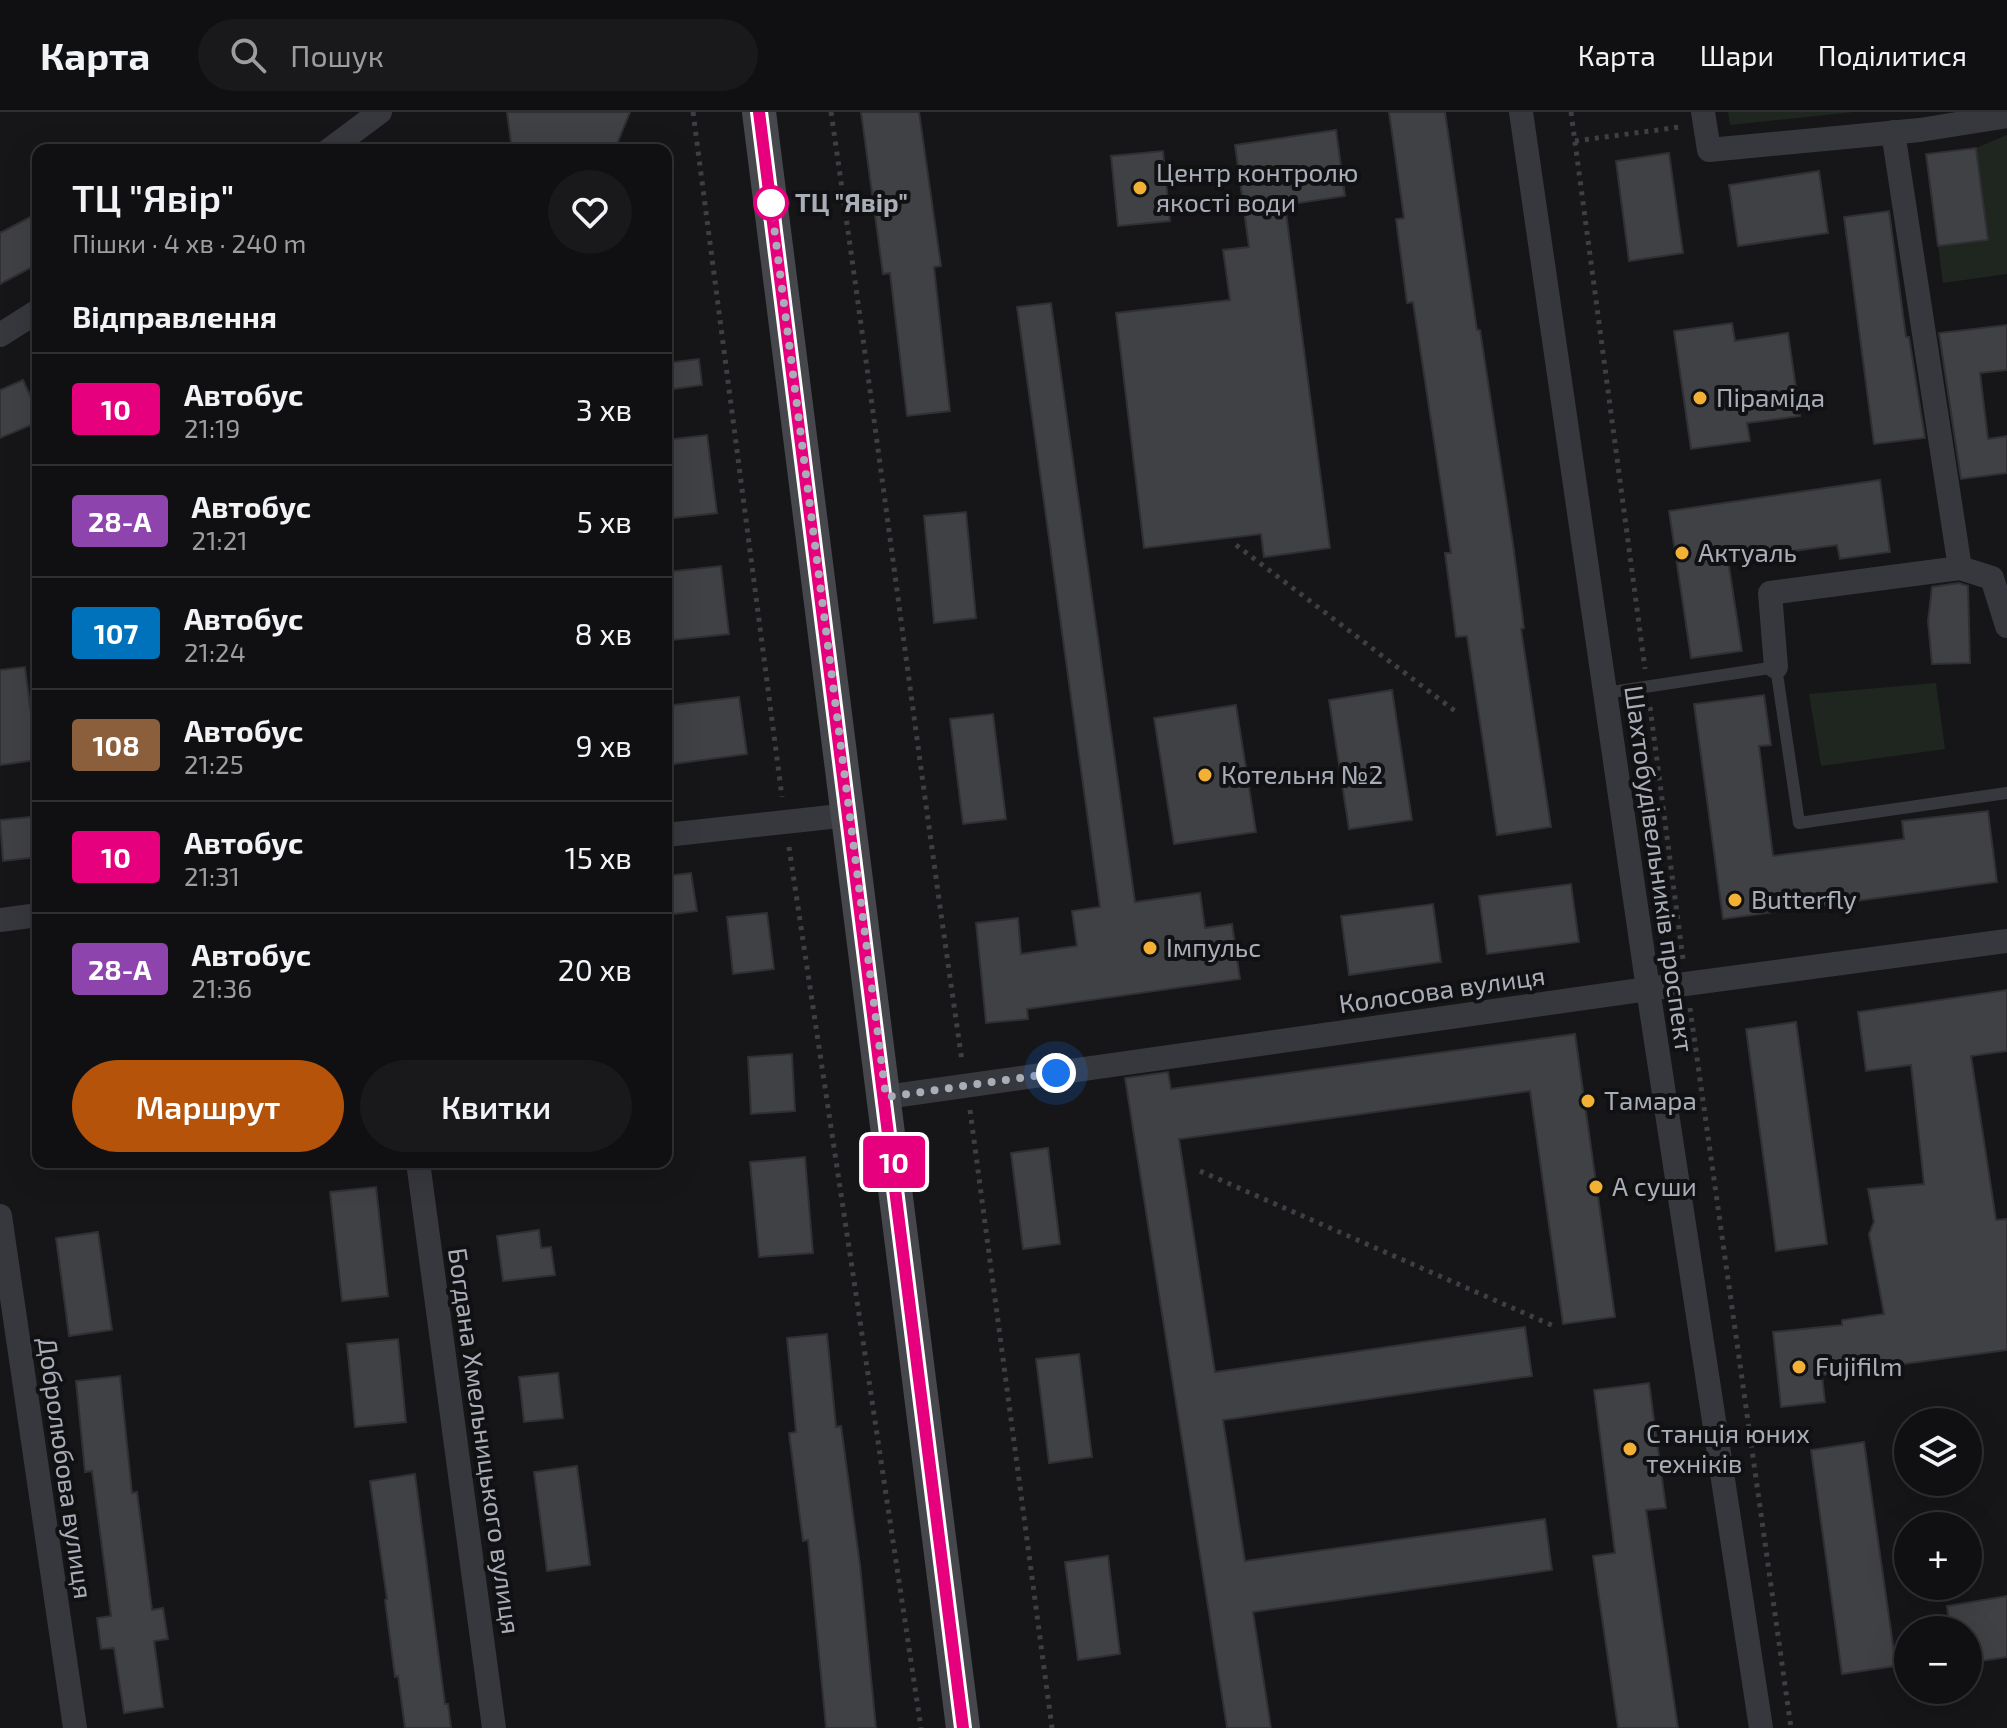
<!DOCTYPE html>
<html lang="uk">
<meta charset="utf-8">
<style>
:root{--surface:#101012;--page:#19191b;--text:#f1f3f6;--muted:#9c9d9f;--line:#303032;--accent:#b45309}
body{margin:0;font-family:"Exo 2",sans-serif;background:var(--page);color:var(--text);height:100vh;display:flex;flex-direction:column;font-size:30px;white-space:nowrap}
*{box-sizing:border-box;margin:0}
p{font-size:26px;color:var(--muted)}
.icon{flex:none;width:44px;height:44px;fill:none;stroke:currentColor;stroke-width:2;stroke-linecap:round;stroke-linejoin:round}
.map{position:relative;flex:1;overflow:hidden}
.panel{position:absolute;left:32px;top:32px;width:640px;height:1024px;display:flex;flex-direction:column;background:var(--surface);border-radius:16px;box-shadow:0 8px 32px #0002,0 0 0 2px var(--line)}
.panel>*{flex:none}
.badge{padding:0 16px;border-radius:6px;font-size:28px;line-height:52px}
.controls{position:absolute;left:1894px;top:1296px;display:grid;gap:16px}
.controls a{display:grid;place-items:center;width:88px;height:88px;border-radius:50%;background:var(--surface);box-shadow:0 8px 32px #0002,0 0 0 2px var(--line);font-size:40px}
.you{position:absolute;width:40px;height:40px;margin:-20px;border:6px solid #fff;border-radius:50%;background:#1a73e8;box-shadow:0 0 0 12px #1a73e833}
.map>.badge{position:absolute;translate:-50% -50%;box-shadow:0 0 0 4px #fff}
h2{padding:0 40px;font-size:30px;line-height:72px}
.round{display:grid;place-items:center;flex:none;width:84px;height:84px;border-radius:42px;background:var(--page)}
.summary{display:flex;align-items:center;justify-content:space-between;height:136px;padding:0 40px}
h1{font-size:38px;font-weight:600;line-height:60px}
.cta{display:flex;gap:16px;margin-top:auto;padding:16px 40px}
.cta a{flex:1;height:92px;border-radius:48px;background:var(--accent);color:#fff;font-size:32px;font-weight:600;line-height:92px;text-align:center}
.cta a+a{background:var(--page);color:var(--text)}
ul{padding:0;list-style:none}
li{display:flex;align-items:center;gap:24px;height:112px;padding:0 40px;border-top:2px solid var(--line)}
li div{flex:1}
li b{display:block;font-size:30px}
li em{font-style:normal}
li .badge{min-width:88px;font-weight:700;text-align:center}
header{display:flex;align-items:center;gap:48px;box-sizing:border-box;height:112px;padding:0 40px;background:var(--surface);border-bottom:2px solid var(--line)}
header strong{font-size:38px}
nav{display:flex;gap:44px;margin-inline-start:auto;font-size:28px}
.search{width:560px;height:72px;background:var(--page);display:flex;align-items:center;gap:20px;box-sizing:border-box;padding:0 28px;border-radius:44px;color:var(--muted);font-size:30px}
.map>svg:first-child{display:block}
.green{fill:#1e261f}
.building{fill:#404145;stroke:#303034;stroke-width:2}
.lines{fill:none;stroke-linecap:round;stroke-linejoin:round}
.path{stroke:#3d3f44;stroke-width:5;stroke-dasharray:4 6;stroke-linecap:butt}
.lane{stroke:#37383d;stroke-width:12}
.street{stroke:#37383d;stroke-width:24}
.secondary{stroke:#45474d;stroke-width:34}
.line-casing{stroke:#fff;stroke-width:18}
.line{stroke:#e6007e;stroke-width:12}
.walk{stroke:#a8adb8;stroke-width:8;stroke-dasharray:0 14.4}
.poi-dot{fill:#f2b134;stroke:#111113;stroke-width:3}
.stop-dot{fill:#fff;stroke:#e6007e;stroke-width:4}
.labels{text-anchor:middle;stroke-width:8;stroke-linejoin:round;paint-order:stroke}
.poi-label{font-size:26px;fill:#a8adb8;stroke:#111113;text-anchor:start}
.stop-label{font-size:26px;font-weight:bold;fill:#a8adb8;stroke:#111113;text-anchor:start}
.street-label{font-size:26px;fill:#a8adb8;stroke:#111113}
</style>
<header>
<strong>Карта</strong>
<div class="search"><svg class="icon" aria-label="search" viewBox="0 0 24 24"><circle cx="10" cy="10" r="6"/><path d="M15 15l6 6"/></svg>Пошук</div>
<nav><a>Карта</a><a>Шари</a><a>Поділитися</a></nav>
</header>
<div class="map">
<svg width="2007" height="1616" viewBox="0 0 2007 1616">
<rect width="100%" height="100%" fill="#161618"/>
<path class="green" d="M1728,0h126l-124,13z
M2007,23v139l-64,9 -17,-129 50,-6z
M1936,571l9,66 -124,17 -12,-72z"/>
<path class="building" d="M507,0h123l-13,32 -46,6h-59z
M861,0h58l22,154 -7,1 16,144 -43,5 -17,-143 -7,1z
M1389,0h56l32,218h3l33,214 11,84 -3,1 30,198 -54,8 -30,-199 -11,1 -11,-84h6l-38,-251 -6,1 -11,-84 8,-1z
M1336,18l9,66 -60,9 45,343 -66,9 -3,-23 -117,14 -28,-235 114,-13 -7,-50 26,-3 -14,-102z
M1976,36l12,92 -50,6 -12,-92z
M1163,39l7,70 -52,5 -7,-70z
M1669,41l14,100 -54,8 -13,-100z
M1819,59l9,62 -90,13 -9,-61z
M1889,99l17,126h3l16,101 -51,6 -30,-227z
M38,101v51l-38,20v-51z
M1051,191l84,599 65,-9 5,35 27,-4 8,55 -213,30 1,10 -42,4 -10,-100 42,-5 3,36 56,-8 -5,-35 28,-4 -83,-600z
M1732,211l3,18 53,-8 12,83 -53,7 3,18 -59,8 -17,-118z
M2007,213v45l-27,3 8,66 19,-3v37l-46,6 -22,-146z
M699,247l3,26 -36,5v-27z
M23,268l15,33v9l-38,16v-48z
M707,323l10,78 -51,6v-79z
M1880,368l10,72 -50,7 -3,-14 -109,15 14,91 -51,7 -22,-147z
M966,400l10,106 -42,5 -10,-107z
M721,454l8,68 -56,6 -7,-68z
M1959,471l9,3 2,77 -38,1 -4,-43 4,-34z
M25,555l12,93 -37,5v-95z
M1392,578l20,130 -63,9 -20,-129z
M1764,583l7,50 -12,1 14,110 131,-17 -2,-18 86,-10 9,71 -274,37 -29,-215z
M739,585l8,57 -81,11v-59z
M1236,593l20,127 -82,12 -20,-126z
M993,602l13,105 -43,5 -13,-105z
M38,704v41l-35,4 -3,-41z
M691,761l6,38 -31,4v-39z
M1571,772l8,58 -92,12 -8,-58z
M1433,792l8,58 -92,13 -8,-59z
M767,801l7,56 -41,5 -6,-57z
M2007,878v61l-36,5 25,164 11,-1v131l-185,25 3,27 -44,5 -8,-75 69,-7v-5l42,-6 -15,-80 5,-12 -6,-33 56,-5 -13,-119 -45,6 -8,-59z
M1796,910l31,222 -51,7 -30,-222z
M1575,922l40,283 -52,7 -33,-233 -351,48 36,233 310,-45 7,49 -309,44 22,141 300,-42 7,51 -299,42 18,116h-44l-102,-650 43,-6 3,17z
M792,942l3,57 -44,3 -3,-57z
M1048,1036l12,96 -37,5 -12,-96z
M805,1045l8,96 -54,4 -9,-95z
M376,1075l12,109 -46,5 -12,-109z
M539,1118l2,18 10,-1 4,28 -52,6 -6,-45z
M98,1120l14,98 -43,6 -13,-98z
M827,1222l9,93 5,-1 19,139 16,163h-50l-18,-188 -5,1 -14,-108 7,-1 -9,-94z
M398,1227l8,83 -51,5 -8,-83z
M1079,1242l13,103 -43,6 -13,-104z
M558,1261l5,45 -39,4 -5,-45z
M120,1264l12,117 5,-1 15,118 11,-2 5,31 -14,2 9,66 -39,6 -10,-65 -13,1 -4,-31 14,-2 -19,-145 -7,1 -9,-91z
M1649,1271l17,125 -20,2 32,218h-60l-25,-172 22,-3 -21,-163z
M1864,1330l32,224 -54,8 -31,-224z
M577,1354l13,99 -43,6 -13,-99z
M415,1362l30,230h3l3,24h-46l-7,-52 -3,1 -10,-77 2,-1 -17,-118z
M1108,1444l12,98 -42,6 -13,-98z
M2007,1484v61l-39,6v-33h-18l-3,-24z"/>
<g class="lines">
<path class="path" d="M693,0l89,685
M831,0c46,316 85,633 131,949
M1571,0l74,557
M1575,29l105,-14
M1236,433l219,166
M1650,595l33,252
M789,735l132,881
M1690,896l101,720
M970,998l82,618
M1200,1059l356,156"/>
<path class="lane" d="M1605,581l171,-26 23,156 208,-30"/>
<path class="street" d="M1521,0l127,877 113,739
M1703,0l6,38 211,-20 87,-14
M329,38l51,-38
M0,223l38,-24
M1960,456l32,10 15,48
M1776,555l-6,-74 190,-25 -67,-436
M666,723l183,-20
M0,808l38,-5
M886,985l762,-108 359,-48
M418,1050l76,566
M0,1104l75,512"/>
<path class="secondary" d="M759,0l204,1616"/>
</g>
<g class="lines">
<g class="line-casing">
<path id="line" d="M759,0l204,1616"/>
</g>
<use href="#line" class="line"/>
<path class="walk" d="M771,91l115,894 170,-24"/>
</g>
<g class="poi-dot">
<circle cx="1140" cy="76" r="8"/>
<circle cx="1700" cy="286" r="8"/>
<circle cx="1682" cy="441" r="8"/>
<circle cx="1205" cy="663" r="8"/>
<circle cx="1735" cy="788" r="8"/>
<circle cx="1150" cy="836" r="8"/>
<circle cx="1588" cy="989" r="8"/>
<circle cx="1596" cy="1075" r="8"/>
<circle cx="1799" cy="1255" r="8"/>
<circle cx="1630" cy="1337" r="8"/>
</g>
<circle class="stop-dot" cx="771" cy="91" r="16"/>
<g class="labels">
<g class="poi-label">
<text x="1156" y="70">Центр контролю<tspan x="1156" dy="30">якості води</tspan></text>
<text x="1716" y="295">Піраміда</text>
<text x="1698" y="450">Актуаль</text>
<text x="1221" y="672">Котельня №2</text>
<text x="1751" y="797">Butterfly</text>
<text x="1166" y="845">Імпульс</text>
<text x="1604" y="998">Тамара</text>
<text x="1612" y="1084">А суши</text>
<text x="1815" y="1264">Fujifilm</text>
<text x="1646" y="1331">Станція юних<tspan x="1646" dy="30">техніків</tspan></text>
</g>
<g class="stop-label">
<text x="795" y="100">ТЦ "Явір"</text>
</g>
<g class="street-label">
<text transform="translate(1659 757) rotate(82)" y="9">Шахтобудівельників проспект</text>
<text transform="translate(1442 878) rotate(-8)" y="9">Колосова вулиця</text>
<text transform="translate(484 1329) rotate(82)" y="9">Богдана Хмельницького вулиця</text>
<text transform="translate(65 1356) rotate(82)" y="9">Добролюбова вулиця</text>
</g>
</g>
</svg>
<div class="controls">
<a><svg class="icon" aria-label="layers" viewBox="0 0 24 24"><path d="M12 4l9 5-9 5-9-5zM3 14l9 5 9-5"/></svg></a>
<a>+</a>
<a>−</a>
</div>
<div class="you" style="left:1056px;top:961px"></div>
<b class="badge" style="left:894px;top:1050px;background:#e6007e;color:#fff">10</b>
<section class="panel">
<div class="summary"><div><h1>ТЦ &quot;Явір&quot;</h1><p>Пішки · 4 хв · 240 m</p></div><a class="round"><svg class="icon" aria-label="heart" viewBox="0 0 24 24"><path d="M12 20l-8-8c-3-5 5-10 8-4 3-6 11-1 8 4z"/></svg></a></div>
<h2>Відправлення</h2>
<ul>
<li><span class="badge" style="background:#e6007e;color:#fff">10</span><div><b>Автобус</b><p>21:19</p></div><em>3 хв</em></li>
<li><span class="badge" style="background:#8e44ad;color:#fff">28-А</span><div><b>Автобус</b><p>21:21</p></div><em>5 хв</em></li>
<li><span class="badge" style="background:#0072bc;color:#fff">107</span><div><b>Автобус</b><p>21:24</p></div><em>8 хв</em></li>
<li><span class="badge" style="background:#8b5e3c;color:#fff">108</span><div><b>Автобус</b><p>21:25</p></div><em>9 хв</em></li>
<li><span class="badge" style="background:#e6007e;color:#fff">10</span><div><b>Автобус</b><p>21:31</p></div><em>15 хв</em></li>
<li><span class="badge" style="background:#8e44ad;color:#fff">28-А</span><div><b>Автобус</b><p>21:36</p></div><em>20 хв</em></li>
</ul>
<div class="cta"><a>Маршрут</a><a>Квитки</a></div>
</section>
</div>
